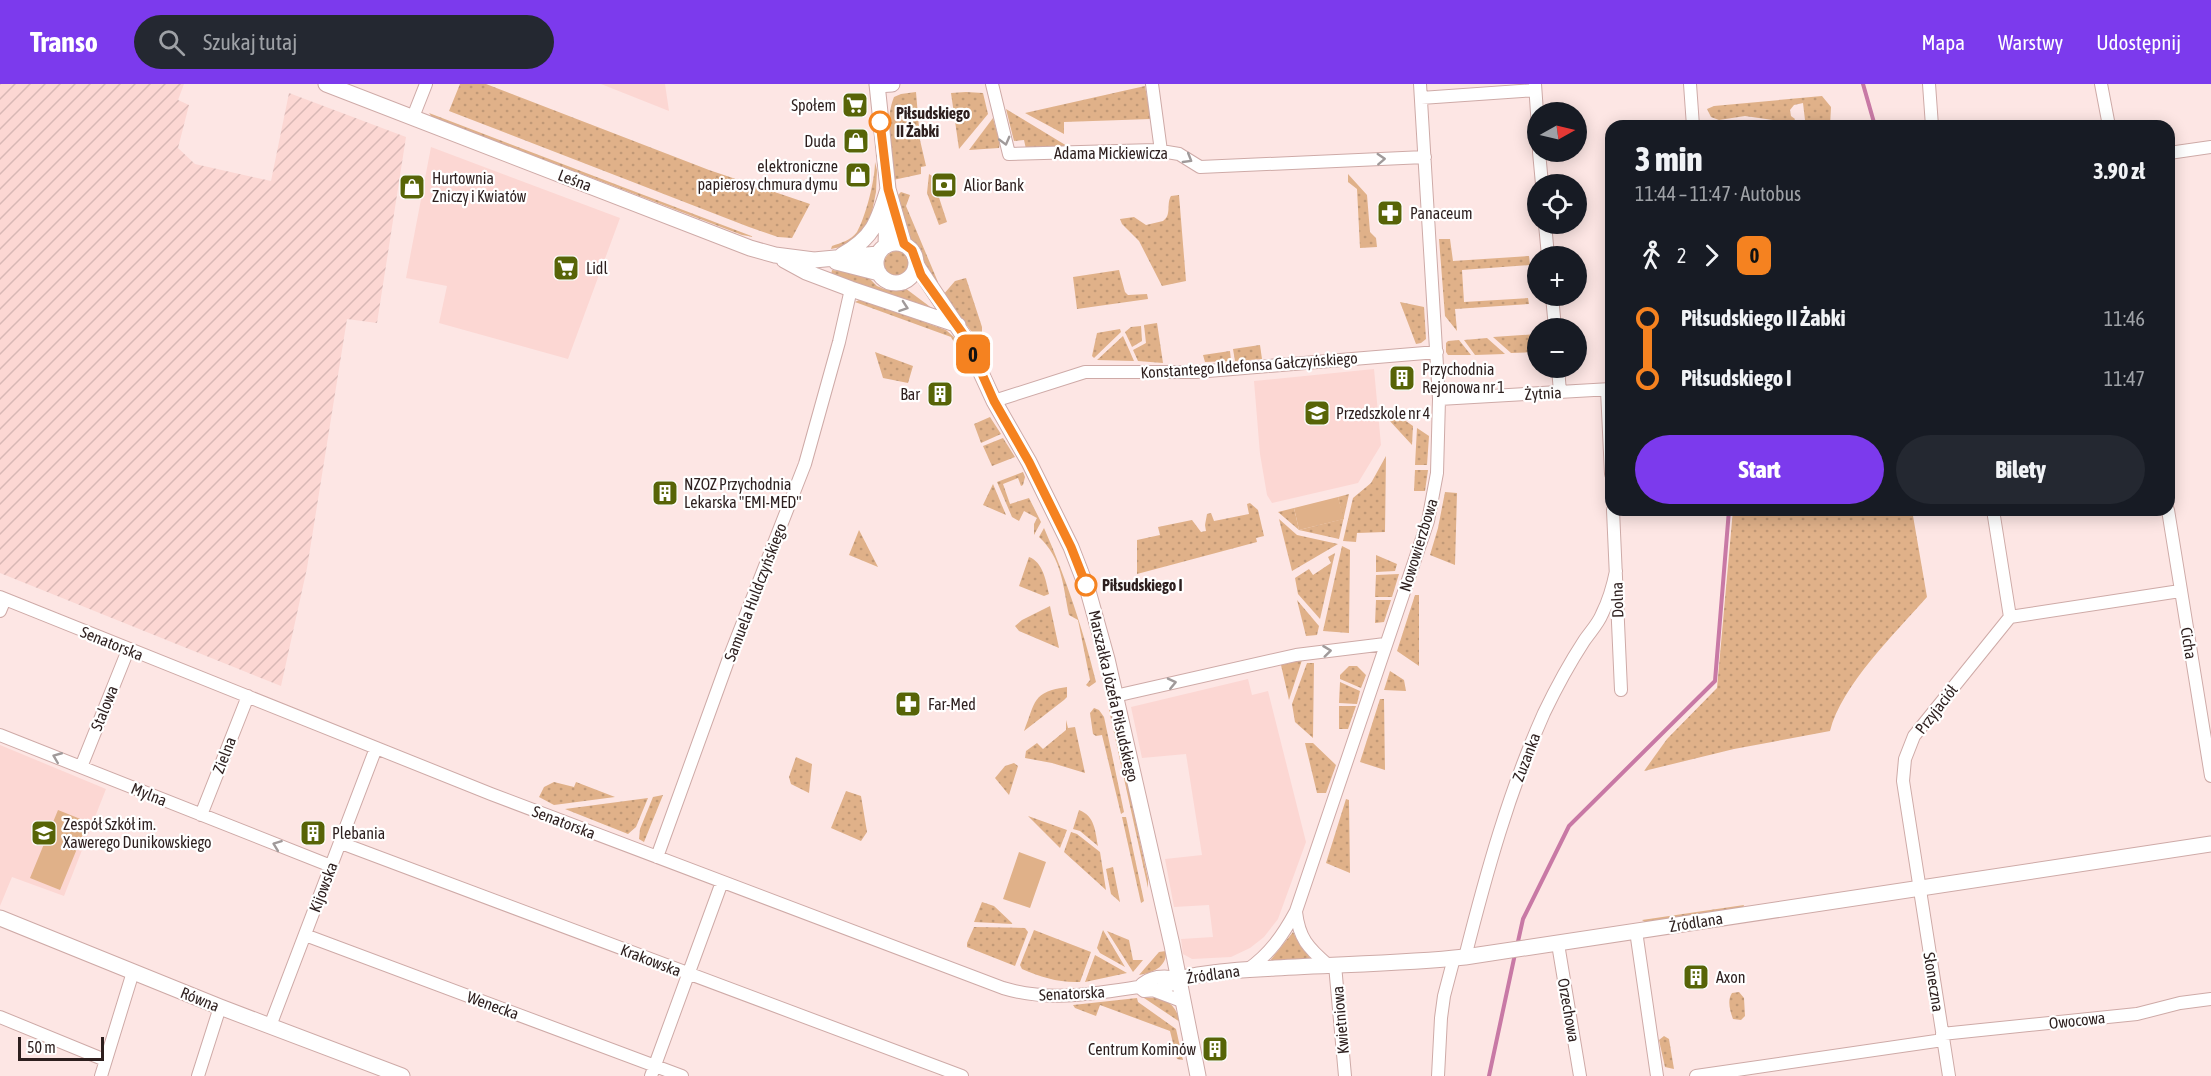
<!DOCTYPE html>
<html lang="pl">
<meta charset="utf-8">
<style>
:root{--surface:#171b24;--page:#242831;--text:#f1f3f6;--muted:#9ea1a6;--accent:#7c3aed}
body{margin:0;font-family:"Asap Condensed",sans-serif;background:var(--page);color:var(--text);height:100vh;display:flex;flex-direction:column;font-size:22px;white-space:nowrap}
*{box-sizing:border-box;margin:0}
p{font-size:20px;color:var(--muted)}
.icon{flex:none;width:33px;height:33px;fill:none;stroke:currentColor;stroke-width:2;stroke-linecap:round;stroke-linejoin:round}
.map{position:relative;flex:1;overflow:hidden}
.details{position:absolute;left:1605px;top:36px;width:570px;height:396px;display:flex;flex-direction:column;background:var(--surface);border-radius:18px;box-shadow:0 3px 15px #0003}
.details>*{flex:none}
.badge{padding:0 12px;border-radius:9px;font-size:21px;line-height:39px}
.needle{width:39px;rotate:82deg}
.buttons{position:absolute;left:1527px;top:18px;display:grid;gap:12px}
.buttons a{display:grid;place-items:center;width:60px;height:60px;border-radius:50%;background:var(--surface);box-shadow:0 3px 15px #0003;font-size:30px}
.scale{position:absolute;left:18px;bottom:15px;width:86px;box-sizing:border-box;padding-left:6px;border:3px solid #2d1f1e;border-top:0;font-size:16px;line-height:21px;white-space:nowrap;color:#2d1f1e;-webkit-text-stroke:4px #fff;paint-order:stroke}
.map>.badge{position:absolute;translate:-50% -50%;box-shadow:0 0 0 3px #fff}
.legs{display:flex;align-items:center;gap:9px;height:66px;padding:0 30px;font-size:20px}
.legs p{margin-inline-start:auto}
.summary{display:flex;align-items:center;justify-content:space-between;height:102px;padding:0 30px}
h1{font-size:33px;font-weight:800;line-height:45px}
.cta{display:flex;gap:12px;margin-top:auto;padding:12px 30px}
.cta a{flex:1;height:69px;border-radius:36px;background:var(--accent);color:#fff;font-size:24px;font-weight:800;line-height:69px;text-align:center}
.cta a+a{background:var(--page);color:var(--text)}
ul{padding:0 30px;list-style:none}
li{display:flex;align-items:center;gap:21px;height:60px;font-size:22px}
li i{display:grid;place-items:center;width:9px;height:100%;margin:0 8px;background:currentColor}
li i::after{content:'';width:15px;height:15px;margin:-8px;border:4px solid;border-radius:50%;background:var(--surface)}
li p{margin-inline-start:auto}
li:first-child i{background:linear-gradient(#0000 50%,currentColor 0)}
li:last-child i{background:linear-gradient(currentColor 50%,#0000 0)}
header{display:flex;align-items:center;gap:36px;box-sizing:border-box;height:84px;padding:0 30px;background:var(--accent);color:#fff}
header strong{font-size:28px}
nav{display:flex;gap:33px;margin-inline-start:auto;font-size:21px}
.search{width:420px;height:54px;background:var(--page);display:flex;align-items:center;gap:15px;box-sizing:border-box;padding:0 21px;border-radius:33px;color:var(--muted);font-size:22px}
.map>svg:first-child{display:block}
.built{fill:#fcd7d3}
.industrial{fill:url(#industrial-furrows)}
.grass{fill:url(#grass-dots)}
.garden{fill:#e0b189}
.lines{fill:none;stroke-linecap:round;stroke-linejoin:round}
.stream{stroke:#c879a5;stroke-width:4}
.minor-casing{stroke:#ceaaa7;stroke-width:14}
.tertiary-casing{stroke:#ceaaa7;stroke-width:17}
.minor{stroke:#fff;stroke-width:12}
.tertiary{stroke:#fff;stroke-width:15}
.oneway{stroke:#a09a9a}
.line-1-casing{stroke:#fff;stroke-width:14}
.line-1{stroke:#f58220;stroke-width:9}
.stop-1-dot{fill:#fff;stroke:#f58220;stroke-width:3}
.labels{text-anchor:middle;stroke-width:4.5;stroke-linejoin:round;paint-order:stroke}
.poi-label{font-size:16px;fill:#2d1f1e;stroke:#fff;text-anchor:start}
.stop-label{font-size:16px;font-weight:bold;fill:#2d1f1e;stroke:#fff;text-anchor:start}
.street-label{font-size:16px;fill:#2d1f1e;stroke:#fff}
</style>
<header>
<strong>Transo</strong>
<div class="search"><svg class="icon" aria-label="search" viewBox="0 0 24 24"><circle cx="10" cy="10" r="6"/><path d="M15 15l6 6"/></svg>Szukaj tutaj</div>
<nav><a>Mapa</a><a>Warstwy</a><a>Udostępnij</a></nav>
</header>
<div class="map">
<svg width="2211" height="992" viewBox="0 0 2211 992">
<defs>
<pattern id="industrial-furrows" width="10" height="10" patternUnits="userSpaceOnUse" patternTransform="scale(1.5)"><rect width="10" height="10" fill="#fcd7d3"/><path d="M-1 1l2-2M0 10L10 0M9 11l2-2" fill="none" stroke="#d8b8b5"/></pattern>
<pattern id="grass-dots" width="8" height="8" patternUnits="userSpaceOnUse" patternTransform="scale(1.5)"><rect width="8" height="8" fill="#e0b189"/><path d="M2 2h.1M6 6h.1" fill="none" stroke="#c09876" stroke-width="1.8" stroke-linecap="round"/></pattern>
</defs>
<rect width="100%" height="100%" fill="#fde6e4"/>
<path class="built" d="M601,0h64l4,27z
M431,63l189,71 -52,141 -129,-36 8,-37 -41,-8z
M1374,285l7,76 -23,38 -86,20 -5,-8 -7,-41 -6,-73z
M1248,595l4,16 16,-4 38,151 -28,77 -14,18 -14,11 -19,9 -39,2 -9,-5 -2,-15 32,-2 -4,-32 -35,2 -9,-48 37,-4 -16,-101 -44,4 -11,-51z
M0,661l106,44 -42,107 -52,-19 -12,29z"/>
<path class="industrial" d="M0,0h184l-6,16 11,5 -11,43 17,16 76,17 18,-88 117,44 -29,186 -30,-4 -40,249 -26,118 -281,-113z"/>
<path class="grass" d="M460,0h26l223,86 101,34 -18,34 -14,-1 -29,-10 -300,-116z
M1145,2l6,33 -87,3v12l-39,-21z
M916,8l4,48 6,26 -5,1v7l-28,6c-2,-26 -9,-58 1,-83l7,-3z
M966,8l17,1 5,21 -29,35 -8,-56z
M1822,12l9,11 -1,19 -33,-1 2,-4 6,-1 -2,-17 -9,2 -4,5 1,6 4,3 -2,4 -48,-7 -26,4 -8,-3 -4,-8 7,-3z
M1006,25l66,40h-46l-2,-9 -10,1z
M429,29l325,124 -12,-2 -310,-118z
M993,34l7,25 -1,5 -30,2z
M875,78l2,8 -1,22 -6,30 -20,23 -19,4 1,-3c9,-3 19,-6 25,-14 9,-16 18,-52 18,-70z
M929,90l3,2 15,46 -8,3 -12,-32z
M1348,90l19,21 3,37 6,6 1,9 -17,1 -3,-59 -9,-7z
M901,108l9,3 -4,11 32,76 -3,1c-3,-4 -10,-10 -13,-15 -5,-14 2,-18 -16,-28l-10,-43z
M1179,111l7,86 -24,5 -23,-45 -17,-17 -2,-5 14,-2 12,8 17,-4c9,-6 3,-17 8,-25z
M1439,155h11l3,22 76,-5 1,9 -68,5 2,32 64,-4 1,6 -74,5 2,22 -12,-15z
M884 180a13 13 0 1 1 26 0a13 13 0 1 1-26 0Z
M832,186l34,5 11,11 7,3 15,2 6,-3 32,24 -106,-37z
M1119,186l6,22 3,3 19,-1 1,5 -71,10 -4,-32z
M966,194l16,49v6l-4,3h-3l-32,-41 12,-14z
M861,215l85,31 10,9 9,18 -2,1 -12,-21 -96,-35z
M1400,218l24,5 2,32 -5,4 -5,1z
M1157,239l6,40 -25,-2 -5,-11 13,-7 -2,-18z
M1141,242l1,15 -10,6 -7,-15 6,-5z
M1120,245l1,3 -27,26 -2,-2 5,-23z
M1537,250v18l-26,1 -18,-16z
M1123,252l11,25 -37,-1z
M1487,254l18,16 -30,1 -11,-15z
M1459,256l12,15h-23l-2,-3v-9l2,-2z
M1260,261l2,14 -27,2 -2,-12z
M1230,267l1,10 -26,1 -2,-7z
M875,268l38,14 -5,17 -25,-5z
M1388,327l5,2 1,7 9,-1 10,7 -1,19 -24,-26z
M990,333l11,17 -20,9 -7,-19z
M1417,344l12,8 -2,29h-12z
M1003,354l12,19 -23,9 -9,-20z
M1386,372l-1,76 -28,1 -1,9 -13,-1 10,-43 18,-15z
M1415,386h13l-3,21h-11z
M1023,388l2,5 -2,8 -2,1 -3,-8 -15,6 7,20 19,-6 12,24 -7,13v-11l3,-6 -13,-7 -5,10 -7,-4 -15,-35z
M993,400l13,31 -23,-10z
M1445,408l12,1 -2,72 -25,-10 8,-27z
M1349,410l-10,45 -40,-9 -21,-18 16,-4 5,22 44,-11 -5,-22z
M1250,419l8,7 6,26 -8,2 1,4 -120,32v-34l23,-5 -2,-8 34,-7 9,12 5,-1 -1,-6 2,-11 4,-1 3,8 35,-7 -2,-10z
M1733,426h179l15,87c-31,35 -86,89 -97,134l-96,18 -90,22 23,-32 50,-51z
M1279,435l18,16 41,9 -46,27z
M1044,444c22,50 39,101 52,154l-7,5 -3,-2 4,-5 -12,-60 -9,-5c-6,-29 -7,-57 -30,-78z
M859,446l19,37 -29,-12z
M1342,462l8,4 -1,83 -26,-2z
M1335,469l-15,66 -22,-25 -3,-16 14,-9 4,6 18,-12 -3,-6z
M1376,471l21,9 -2,7 -19,1z
M1029,473c14,5 17,24 20,37l-5,2 -25,-10z
M1399,490l-7,23h-17l1,-22z
M1415,511h4v71l-22,-15z
M1297,516l22,26 -2,9 -11,1z
M1376,516h15l-7,22 -9,1z
M1050,522l9,42 -40,-17 -4,-5 7,-6z
M1302,576l-13,40 -8,-35z
M1307,579h7l-1,75 -18,-16 -3,-18z
M1349,582h8l9,9 -5,13 -21,-9v-4z
M1390,587l14,9 2,11 -22,-1z
M1340,598l20,9 -3,13 -18,-1z
M1067,603v10l-3,3 -40,31c12,-30 8,-39 43,-44z
M1380,615h4l1,71 -25,-8z
M1339,622h17l-8,23h-9z
M1094,624l5,2 5,7 20,95 -3,2 -19,-79 -6,1 -3,-2 -3,-21z
M1109,626l3,1 36,168v9z
M1066,636l2,8 7,-1 10,46 -33,-10 -27,-5 1,-7 11,-8 6,6 23,-19z
M1305,659h8l23,22 -10,28h-9z
M796,673l16,7 -3,29 -18,-9 -2,-7z
M1014,679l4,3 -9,29 -14,-17 10,-12z
M554,698l20,5 2,-5 39,15 -61,8 -15,-8 5,-10z
M846,707l15,5 6,36 -6,9 -30,-13z
M663,711l-19,47 -5,-3 1,-10 13,-32z
M648,714l-12,29 -8,7 -63,-25z
M1346,715l3,1 1,73 -24,-10z
M1079,726c16,6 16,21 19,36l-18,-15 -7,-2z
M1028,732l39,14 -7,18z
M1122,733h4l18,84 -3,2z
M1071,748l6,2 23,18 6,38 -42,-38z
M1113,783l7,35 -9,-8 -5,-25z
M982,818l12,4 19,18 -39,-2z
M1744,821l-1,3 -98,14 -3,-2z
M974,843l51,1 3,4 -13,34 -48,-19v-4z
M1034,846l57,22 -11,30c-21,1 -39,-5 -58,-13l-2,-4z
M1103,846l22,37 -25,-14 -3,-5z
M1107,847l22,9 4,20h10l-10,12z
M1293,848l8,15 10,12 -42,3z
M1166,867c1,16 -13,22 -27,24l20,-23z
M1095,871l32,18 -42,9z
M1739,908l5,6 1,18 -4,4 -8,-1c-3,-8 -6,-19 -1,-26z
M1137,914l1,4 38,27 7,31 -6,-1 -7,-28 -70,-26 -4,11 -21,-8 -2,-3z
M1144,914c20,-2 32,5 36,24z
M1664,952l5,3 5,30 -9,-2 -6,-27z"/>
<path class="garden" d="M1338,413l6,22 -45,11 -5,-22z
M58,726l30,12 -28,68 -30,-12z
M1019,768l27,10 -16,46 -27,-9z"/>
<g class="lines">
<path class="stream" d="M1863,0l12,42
M1517,862l6,-27 46,-93 146,-145 14,-171
M1489,992l26,-122"/>
<g class="minor-casing">
<path id="minor" d="M992,0l17,70 146,-4 24,4 21,13 225,-10
M1152,0l9,67
M1535,0l3,43
M1690,0l3,42
M1929,0l3,42
M2101,0l8,42
M1421,14l114,-8
M413,33l13,-33
M1539,68l3,32
M2169,69l42,-6
M1545,140l3,32
M1552,212l3,32
M1558,284l2,24
M1607,306l4,84
M1439,315l172,-10
M994,317l91,-29h111l241,-20
M1613,426l8,180
M2168,426l43,266
M0,513l491,197 512,194c46,14 89,6 136,-1 10,-11 26,-13 40,-8
M0,527l5,-12
M2010,533l170,-26
M1115,612l181,-41 89,-11
M0,651l331,131
M81,683l47,-117
M201,731l47,-119
M341,759l621,233
M657,773l72,-199 76,-194 34,-122 12,-53
M1296,828c3,26 12,36 32,53
M1636,847l21,145
M305,851l377,141
M1558,860l22,132
M1465,873c21,-83 44,-166 79,-244 12,-25 25,-49 40,-72 6,-9 14,-17 18,-27 7,-14 11,-28 14,-43
M1335,881l10,111
M1247,886c23,-16 36,-35 49,-59l132,-390 9,-48 2,-74 -19,-315
M1139,903l5,4c15,-1 24,-3 35,-12
M1155,907l29,11
M0,933l105,43
M270,942l106,-278
M1942,950l195,-20 43,-11 31,-4
M101,992l32,-104
M198,992l22,-69
M651,992l71,-194
M1438,992l3,-58 3,-22 10,-38
M1696,992l247,-36
M1949,992l-46,-295 2,-22 9,-23 96,-119 -17,-107"/>
</g>
<g class="tertiary-casing">
<path id="tertiary" d="M326,0l424,164 25,7 39,5 64,-6
M877,0l11,105 16,55
M877,1l15,-1
M876 179a20 20 0 1 1 40 0a20 20 0 1 1-40 0Z
M886,162l1,-39
M842,171c31,-17 36,-33 46,-66
M784,176l22,12 45,17 107,36
M836,178l43,11
M917,182l48,72 29,63 35,61 42,85 17,44 19,68 65,286 26,131
M0,834l220,89 182,69
M1179,895c31,-8 64,-9 96,-11 63,-4 127,-4 190,-11l746,-113"/>
</g>
<use href="#minor" class="minor"/>
<use href="#tertiary" class="tertiary"/>
</g>
<defs><path id="oneway-chevron" d="M-2-3.5L2.5 0L-2 3.5" fill="none" stroke-width="1.6" stroke-linecap="round" stroke-linejoin="round" transform="scale(1.5)"/></defs>
<g class="oneway">
<use href="#oneway-chevron" transform="translate(1005 57) rotate(75)"/>
<use href="#oneway-chevron" transform="translate(1188 75) rotate(31)"/>
<use href="#oneway-chevron" transform="translate(1381 75) rotate(-3)"/>
<use href="#oneway-chevron" transform="translate(904 223) rotate(19)"/>
<use href="#oneway-chevron" transform="translate(1327 567) rotate(-7)"/>
<use href="#oneway-chevron" transform="translate(1172 599) rotate(-13)"/>
<use href="#oneway-chevron" transform="translate(57 673) rotate(-158)"/>
<use href="#oneway-chevron" transform="translate(277 761) rotate(-159)"/>
</g>
<g class="lines">
<g class="line-1-casing">
<path id="line-1" d="M880,38l8,67 16,55 8,6 9,25 45,63 28,63 35,61 42,85 15,38"/>
</g>
<use href="#line-1" class="line-1"/>
</g>
<defs>
<g id="supermarket-square" transform="scale(1.35)"><rect x="-9" y="-9" width="18" height="18" rx="4" fill="#576407" stroke="#fff"/><path d="M-6-5.5h2.5l.6 2H6L4.5 2H-2.5L-4.4-4H-6ZM-1.5 3.2a1.3 1.3 0 1 0 .1 0ZM3 3.2a1.3 1.3 0 1 0 .1 0Z" fill="#fff"/></g>
<g id="shop-square" transform="scale(1.35)"><rect x="-9" y="-9" width="18" height="18" rx="4" fill="#576407" stroke="#fff"/><path d="M-5-2.5h2.3a2.7 3.5 0 0 1 5.4 0H5L5.5 6h-11ZM-1.5-2.5h3a1.5 2.3 0 0 0-3 0Z" fill="#fff"/></g>
<g id="bank-square" transform="scale(1.35)"><rect x="-9" y="-9" width="18" height="18" rx="4" fill="#576407" stroke="#fff"/><path d="M-6-4H6V4H-6ZM0-2.3a2.3 2.3 0 1 0 0 4.6a2.3 2.3 0 1 0 0-4.6Z" fill="#fff"/></g>
<g id="pharmacy-square" transform="scale(1.35)"><rect x="-9" y="-9" width="18" height="18" rx="4" fill="#576407" stroke="#fff"/><path d="M-2-6h4v4h4v4h-4v4h-4v-4h-4v-4h4Z" fill="#fff"/></g>
<g id="building-square" transform="scale(1.35)"><rect x="-9" y="-9" width="18" height="18" rx="4" fill="#576407" stroke="#fff"/><path d="M-4-6H4V6H1V3H-1V6H-4ZM-2.5-4.3h1.7v1.8h-1.7ZM.8-4.3h1.7v1.8H.8ZM-2.5-1h1.7V.8h-1.7ZM.8-1h1.7V.8H.8Z" fill="#fff"/></g>
<g id="school-square" transform="scale(1.35)"><rect x="-9" y="-9" width="18" height="18" rx="4" fill="#576407" stroke="#fff"/><path d="M0-5L7-2L0 1L-7-2ZM-4 1L0 2.5L4 1V4Q0 6-4 4Z" fill="#fff"/></g>
</defs>
<g fill-rule="evenodd">
<use href="#supermarket-square" x="855" y="21"/>
<use href="#shop-square" x="856" y="57"/>
<use href="#shop-square" x="858" y="91"/>
<use href="#bank-square" x="944" y="101"/>
<use href="#shop-square" x="412" y="103"/>
<use href="#pharmacy-square" x="1390" y="129"/>
<use href="#supermarket-square" x="566" y="184"/>
<use href="#building-square" x="1402" y="294"/>
<use href="#building-square" x="940" y="310"/>
<use href="#school-square" x="1317" y="329"/>
<use href="#building-square" x="665" y="409"/>
<use href="#pharmacy-square" x="908" y="620"/>
<use href="#school-square" x="44" y="749"/>
<use href="#building-square" x="313" y="749"/>
<use href="#building-square" x="1696" y="893"/>
<use href="#building-square" x="1215" y="965"/>
</g>
<g class="stop-1-dot">
<circle cx="880" cy="38" r="10"/>
<circle cx="1086" cy="501" r="10"/>
</g>
<g class="labels">
<g class="poi-label">
<text x="836" y="27" text-anchor="end">Społem</text>
<text x="836" y="63" text-anchor="end">Duda</text>
<text x="838" y="88" text-anchor="end">elektroniczne<tspan x="838" dy="18">papierosy chmura dymu</tspan></text>
<text x="432" y="100">Hurtownia<tspan x="432" dy="18">Zniczy i Kwiatów</tspan></text>
<text x="964" y="107">Alior Bank</text>
<text x="1410" y="135">Panaceum</text>
<text x="586" y="190">Lidl</text>
<text x="1422" y="291">Przychodnia<tspan x="1422" dy="18">Rejonowa nr 1</tspan></text>
<text x="920" y="316" text-anchor="end">Bar</text>
<text x="1336" y="335">Przedszkole nr 4</text>
<text x="684" y="406">NZOZ Przychodnia<tspan x="684" dy="18">Lekarska "EMI-MED"</tspan></text>
<text x="928" y="626">Far-Med</text>
<text x="63" y="746">Zespół Szkół im.<tspan x="63" dy="18">Xawerego Dunikowskiego</tspan></text>
<text x="332" y="755">Plebania</text>
<text x="1716" y="899">Axon</text>
<text x="1196" y="971" text-anchor="end">Centrum Kominów</text>
</g>
<g class="stop-label">
<text x="896" y="35">Piłsudskiego<tspan x="896" dy="18">II Żabki</tspan></text>
<text x="1102" y="507">Piłsudskiego I</text>
</g>
<g class="street-label">
<text x="1111" y="75">Adama Mickiewicza</text>
<text transform="translate(575 96) rotate(21)" y="6">Leśna</text>
<text transform="translate(1249 281) rotate(-4)" y="6">Konstantego Ildefonsa Gałczyńskiego</text>
<text transform="translate(1543 309) rotate(-3)" y="6">Żytnia</text>
<text transform="translate(1418 461) rotate(-73)" y="6">Nowowierzbowa</text>
<text transform="translate(755 508) rotate(-69)" y="6">Samuela Huldczyńskiego</text>
<text transform="translate(1617 516) rotate(-92)" y="6">Dolna</text>
<text transform="translate(112 559) rotate(22)" y="6">Senatorska</text>
<text transform="translate(2189 559) rotate(81)" y="6">Cicha</text>
<text transform="translate(1114 612) rotate(77)" y="6">Marszałka Józefa Piłsudskiego</text>
<text transform="translate(104 624) rotate(-68)" y="6">Stalowa</text>
<text transform="translate(1936 625) rotate(-52)" y="6">Przyjaciół</text>
<text transform="translate(224 671) rotate(-69)" y="6">Zielna</text>
<text transform="translate(1526 673) rotate(-69)" y="6">Zuzanka</text>
<text transform="translate(149 710) rotate(22)" y="6">Mylna</text>
<text transform="translate(564 738) rotate(21)" y="6">Senatorska</text>
<text transform="translate(323 803) rotate(-69)" y="6">Kijowska</text>
<text transform="translate(1696 838) rotate(-9)" y="6">Źródlana</text>
<text transform="translate(651 876) rotate(21)" y="6">Krakowska</text>
<text transform="translate(1213 890) rotate(-8)" y="6">Źródlana</text>
<text transform="translate(1934 898) rotate(81)" y="6">Słoneczna</text>
<text transform="translate(1072 909) rotate(-3)" y="6">Senatorska</text>
<text transform="translate(200 915) rotate(22)" y="6">Równa</text>
<text transform="translate(493 921) rotate(20)" y="6">Wenecka</text>
<text transform="translate(1569 926) rotate(80)" y="6">Orzechowa</text>
<text transform="translate(1340 936) rotate(-95)" y="6">Kwietniowa</text>
<text transform="translate(2077 936) rotate(-6)" y="6">Owocowa</text>
</g>
</g>
</svg>
<div class="buttons">
<a><svg class="needle" viewBox="-14 -14 28 28"><path d="M0-13l5 13h-10z" fill="#e53935"/><path d="M0 13l5-13h-10z" fill="#9ea1a6"/></svg></a>
<a><svg class="icon" aria-label="locate" viewBox="0 0 24 24"><circle cx="12" cy="12" r="6"/><path d="M12 2v4M12 18v4M2 12h4M18 12h4"/></svg></a>
<a>+</a>
<a>−</a>
</div>
<div class="scale">50 m</div>
<b class="badge" style="left:973px;top:270px;background:#f58220;color:#111">0</b>
<section class="details">
<div class="summary"><div><h1>3 min</h1><p>11:44 – 11:47 · Autobus</p></div><b>3.90 zł</b></div>
<div class="legs"><svg class="icon" aria-label="walk" viewBox="0 0 24 24"><circle cx="13" cy="4" r="2"/><path d="M13 8l-2 6 4 7M11 14l-3 7M7 12l3-4h3l4 4"/></svg>2<svg class="icon" aria-label="forward" viewBox="0 0 24 24"><path d="M9 5l7 7-7 7"/></svg><b class="badge" style="background:#f58220;color:#111">0</b></div>
<ul>
<li><i style="color:#f58220"></i><b>Piłsudskiego II Żabki</b><p>11:46</p></li>
<li><i style="color:#f58220"></i><b>Piłsudskiego I</b><p>11:47</p></li>
</ul>
<div class="cta"><a>Start</a><a>Bilety</a></div>
</section>
</div>
